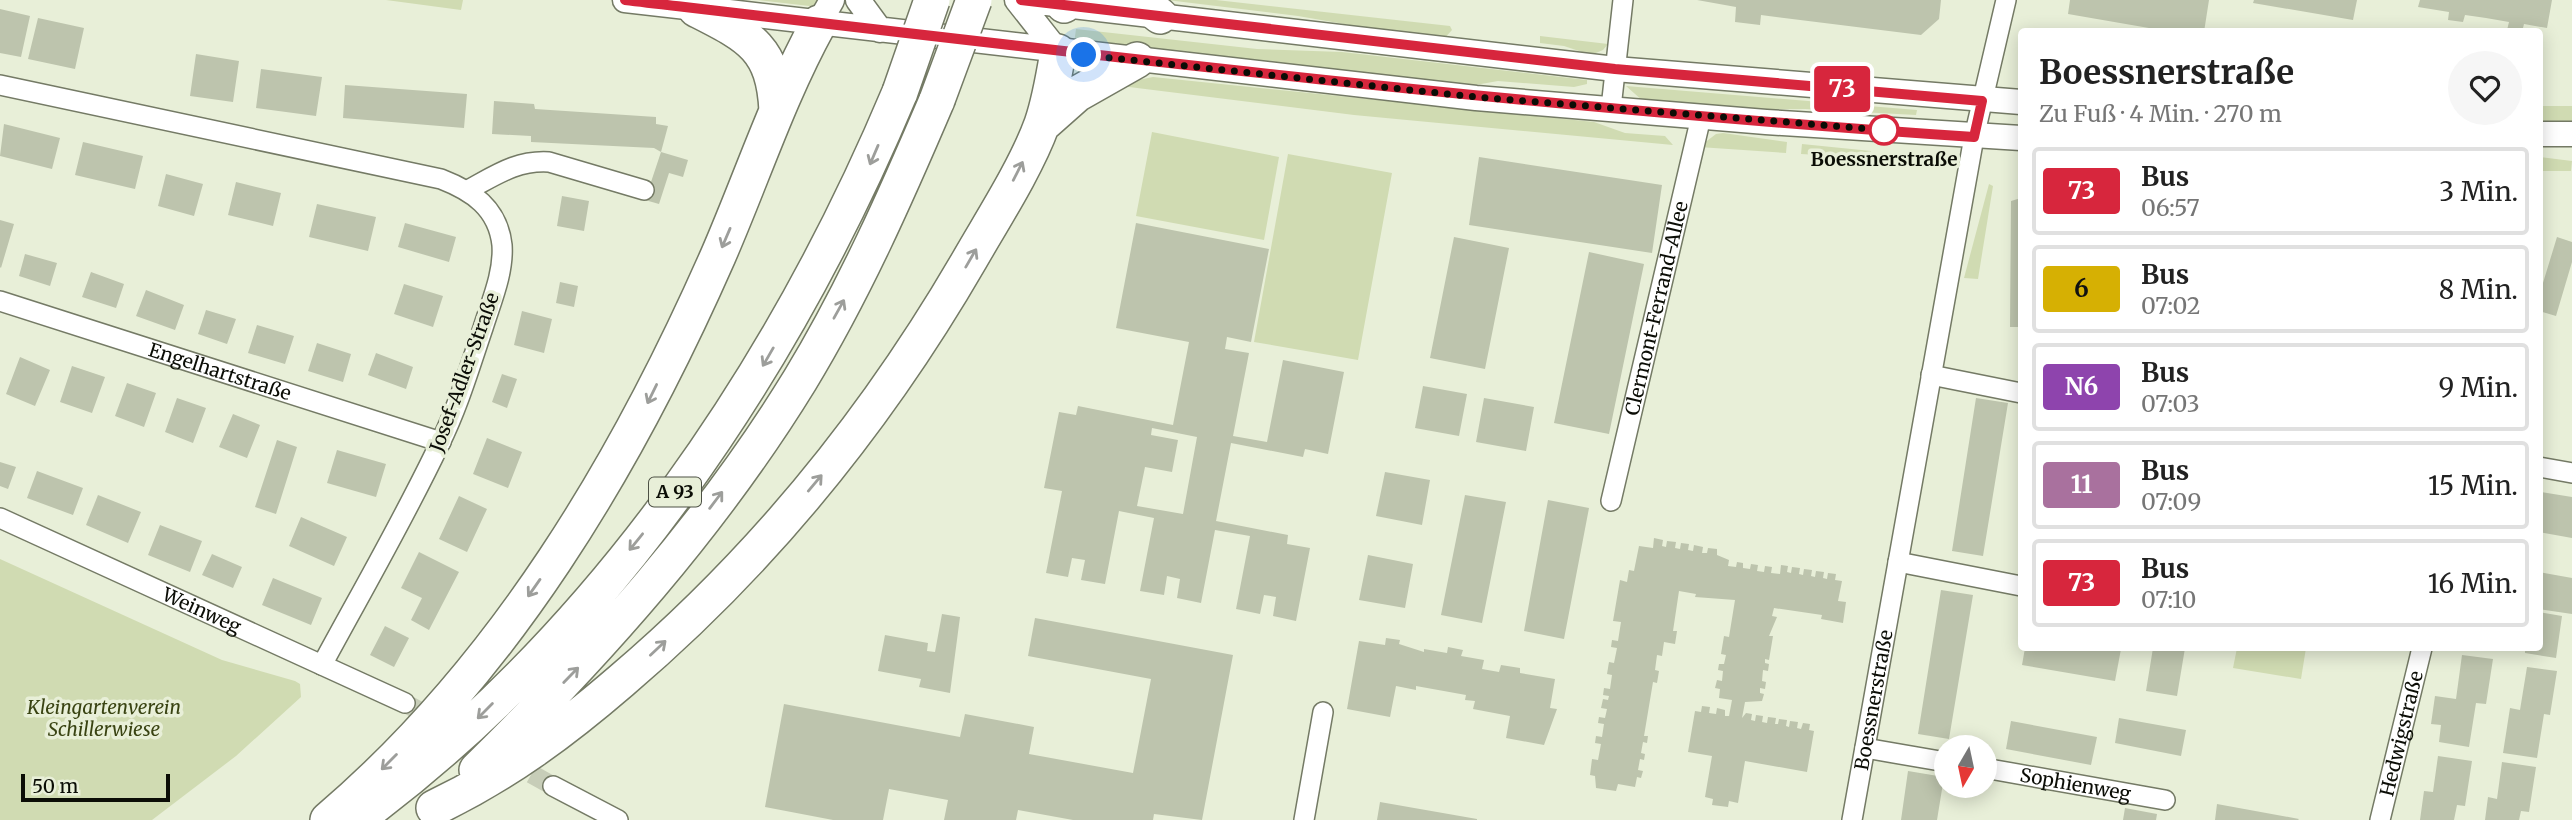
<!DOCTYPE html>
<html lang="de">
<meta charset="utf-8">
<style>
:root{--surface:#fff;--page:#f6f6f6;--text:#222;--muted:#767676;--line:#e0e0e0}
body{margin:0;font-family:Merriweather,serif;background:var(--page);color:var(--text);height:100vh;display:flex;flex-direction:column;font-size:26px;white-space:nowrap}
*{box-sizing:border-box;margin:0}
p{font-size:23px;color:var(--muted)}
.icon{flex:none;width:38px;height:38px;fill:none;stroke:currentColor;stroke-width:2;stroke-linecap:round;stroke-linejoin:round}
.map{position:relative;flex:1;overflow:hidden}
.side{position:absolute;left:2018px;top:28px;width:525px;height:623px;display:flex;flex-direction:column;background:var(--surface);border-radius:7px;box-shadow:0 4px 18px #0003}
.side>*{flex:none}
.badge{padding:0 14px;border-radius:5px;font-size:24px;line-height:46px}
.needle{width:46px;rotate:189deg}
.fabs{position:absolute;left:1934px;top:735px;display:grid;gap:14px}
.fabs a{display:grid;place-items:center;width:63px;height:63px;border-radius:50%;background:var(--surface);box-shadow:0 4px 18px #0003;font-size:35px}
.scale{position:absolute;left:21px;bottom:18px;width:149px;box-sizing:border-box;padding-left:7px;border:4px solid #0b0d06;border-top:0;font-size:19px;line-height:24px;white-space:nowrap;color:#0b0d06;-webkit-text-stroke:5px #e8efd8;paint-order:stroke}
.you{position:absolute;width:35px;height:35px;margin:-18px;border:5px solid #fff;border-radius:50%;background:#1a73e8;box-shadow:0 0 0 10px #1a73e833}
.map>.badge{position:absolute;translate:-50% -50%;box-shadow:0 0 0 4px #fff}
.round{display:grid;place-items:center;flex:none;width:74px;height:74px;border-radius:37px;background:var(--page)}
.overview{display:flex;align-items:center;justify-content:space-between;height:119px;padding:0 21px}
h1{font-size:33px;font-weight:700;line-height:52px}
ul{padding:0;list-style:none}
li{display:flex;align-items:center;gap:21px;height:88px;margin:0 14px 10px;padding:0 7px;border:4px solid var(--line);border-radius:7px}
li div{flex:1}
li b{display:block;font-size:26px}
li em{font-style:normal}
li .badge{min-width:77px;font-weight:700;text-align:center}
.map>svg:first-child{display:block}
.green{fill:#d0dbb2}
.building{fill:#bdc4ad;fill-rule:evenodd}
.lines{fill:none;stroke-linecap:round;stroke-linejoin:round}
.minor-tunnel{stroke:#c7cdb8;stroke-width:19;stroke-dasharray:19 10;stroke-linecap:butt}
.minor-casing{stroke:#747a65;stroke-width:22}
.tertiary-casing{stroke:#747a65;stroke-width:27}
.motorway-casing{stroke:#747a65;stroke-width:38}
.minor{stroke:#fff;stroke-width:19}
.tertiary{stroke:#fff;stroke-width:24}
.motorway{stroke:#fff;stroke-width:35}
.motorway-bridge-casing{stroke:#747a65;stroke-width:38;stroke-linecap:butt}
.motorway-bridge{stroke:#fff;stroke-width:35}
.oneway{stroke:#9d9e9b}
.line-casing{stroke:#fff;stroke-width:16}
.line{stroke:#d7263d;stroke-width:10}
.walk{stroke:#0b0d06;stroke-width:7;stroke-dasharray:0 12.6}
.stop-dot{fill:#fff;stroke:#d7263d;stroke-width:3.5}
.labels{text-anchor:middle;stroke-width:7;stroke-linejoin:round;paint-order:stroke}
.shield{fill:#e8efd8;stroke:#4d5145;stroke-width:2}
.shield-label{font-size:18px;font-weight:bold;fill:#0b0d06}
.stop-label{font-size:19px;font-weight:bold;fill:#0b0d06;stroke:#e8efd8}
.street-label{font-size:19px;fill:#0b0d06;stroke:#e8efd8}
.park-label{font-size:19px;font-style:italic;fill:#394312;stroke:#e8efd8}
</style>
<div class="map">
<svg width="2572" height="820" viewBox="0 0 2572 820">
<rect width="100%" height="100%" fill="#e8efd8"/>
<path class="green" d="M386,0h77l-2,10z
M758,0h65l-5,7z
M1167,0h49l234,26 2,4 -10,11 -144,-25z
M1076,29l181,20 85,3 245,28v4l-13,3 -76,-6 -34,6 -390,-43z
M1540,36l68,8 -5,6 -12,5 -27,-9 -24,-3z
M1153,77l441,45 31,11 40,3 8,9 -319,-30 -241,-30z
M1626,86l291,24 -1,5 -111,-6 -74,1 -88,-9z
M2539,106h33v16h-33z
M1152,132l127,25 -15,83 -128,-24z
M1723,133l64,9 -1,11 -87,-6 17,-13z
M1802,144l69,7 -1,7 -69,-4z
M1288,154l104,19 -34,187 -104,-18z
M2539,157l33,4 -1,10h-32z
M1989,184l4,2 -15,93 -14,-1z
M0,559l222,101 73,21 5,3 1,13 -65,59 -84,64h-152z
M2237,648h69l-5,31 -68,-11z"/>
<path class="building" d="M1697,0h244l-2,19 -18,16 -160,-20 -1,10 -25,-3 1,-15z
M2070,0h139l-5,32h-32l-104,-18z
M2254,0h103l-4,20 -100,-17z
M2420,0h132l-5,28 -23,-4 -2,8 -15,-2 2,-8 -23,-4 -21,-3 -2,7 -15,-2 1,-8 -31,-5z
M0,9l30,7 -9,41 -21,-4z
M38,18l46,10 -9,41 -47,-10z
M196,54l43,7 -6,41 -43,-6z
M261,69l61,8 -6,39 -60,-8z
M345,85l122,9 -3,34 -121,-10z
M494,101l40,3 1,5 121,8v7l12,2 -7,26 -7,-4 -123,-6v-6l-39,-2z
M4,124l56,14 -8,31 -52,-13z
M83,142l60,14 -8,33 -60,-14z
M661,152l27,8 -5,17 -14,-4 -10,31 -14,-4z
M1479,157l183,28 -10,68 -183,-28z
M166,174l37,10 -9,32 -36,-10z
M236,182l45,11 -8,33 -45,-11z
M562,196l27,5 -5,30 -27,-5z
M2021,198v129h-11l1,-126z
M317,204l59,13 -8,34 -59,-14z
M0,220l14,4 -13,44 -1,-1z
M405,223l51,14 -7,25 -51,-15z
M1136,223l133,26 -18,93 -24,-5 -2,12 24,4 -16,83 34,6 16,-82 61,12 -16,82 -23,-5 -2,8 -72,-14 -15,78 72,14 -1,9 23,4 -14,73 -23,-5 3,-19 -12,-2 -4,19 -24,-5 14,-73 -35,-6 -14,73 -24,-5 3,-19 -13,-3 -3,19 -24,-4 14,-73 -35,-7 -14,73 -24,-4 4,-20 -13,-2 -4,19 -22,-4 16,-82 -18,-3 15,-76 17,3 2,-9 95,19 16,-83 -73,-14zM1152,428l45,9 -14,77 -46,-8 8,-39 27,5 6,-32 -27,-5z
M1454,237l55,11 -24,121 -55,-11z
M2557,237l15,5v20l-16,54 -17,-5v-15z
M1589,252l55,12 -35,170 -55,-11z
M25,254l32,9 -7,23 -31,-10z
M91,272l33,12 -8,24 -34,-11z
M560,282l18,4 -4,21 -18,-4z
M404,284l39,12 -10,31 -39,-13z
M146,290l38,15 -9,25 -39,-14z
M206,310l30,9 -9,25 -29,-10z
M522,311l30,8 -8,34 -30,-8z
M257,325l37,11 -9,28 -37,-11z
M317,343l34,11 -8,28 -35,-11z
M376,353l37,14 -7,22 -38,-14z
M20,357l30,13 -15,36 -29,-12z
M72,366l33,11 -13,36 -32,-11z
M502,374l15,5 -10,29 -15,-6z
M127,383l29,10 -12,34 -29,-11z
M1423,386l44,8 -8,42 -44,-8z
M177,398l29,10 -13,35 -28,-11z
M1484,398l50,9 -8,44 -50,-9z
M1976,398l32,5 -25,153 -31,-5z
M233,414l27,11 -13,33 -28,-11z
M487,438l35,14 -14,36 -35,-14z
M277,440l20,7 -21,67 -21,-7z
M337,450l49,14 -10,33 -49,-14z
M0,462l16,5 -8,22 -8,-3z
M37,471l46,17 -10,27 -46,-17z
M1385,472l45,8 -8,45 -46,-9z
M2541,492l31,5v41l-33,-6z
M98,495l43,17 -13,31 -42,-18z
M1465,495l41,7 -24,121 -41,-8z
M459,496l28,13 -20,43 -28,-13z
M1548,500l41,8 -25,131 -40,-8z
M301,517l46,20 -13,29 -45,-20z
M160,525l42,16 -12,31 -42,-17z
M1654,538l9,2 -1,6 4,1 1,-6 9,1 -1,6 5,1 1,-6 8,1 -1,6 5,1 1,-6 9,2 -1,6h5l1,-5 9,1v6l12,5 -1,6 8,1 1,-5 6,1v5l7,1 1,-5 7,1 -1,6 7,1 1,-6 7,1 -1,6 9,1 1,-9 7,1 -1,6 4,1 1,-6 8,1 -1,6 4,1 1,-6 8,1 -1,6 4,1 1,-6 8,1 -1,6 4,1 1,-6 8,1 -1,6 7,1 -4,20 8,1 -3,21 -22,-4 1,-4 -48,-7 -2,8 5,1 -8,19h4l-4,24 -4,-1v4l4,1 -1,7 -5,-1 -1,11 4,1 -1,7 -5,-1v5l4,1 -2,7 -17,1 -3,16 4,-5 6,1 -1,6 4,1 1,-6 7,1 -1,6 5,1 1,-6 8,1 -1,6h3l1,-5 8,1 -1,6 3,1 1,-6 8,1 -1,6 4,1 2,-6 7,1 -1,6 5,1 -7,41 -62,-11 -7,42 -9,-2 -1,6 -16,-2 1,-6 -8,-2 7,-41 -24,-4 7,-41 6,1 1,-6 8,1 -1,6 7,1 1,-6 8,2v6h4l3,-16 -13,-2 1,-9 -5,-1 2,-8 5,1 1,-10 -5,-1 1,-6h5l2,-9 -5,-1 3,-18 5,1 6,-37 -40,-3 1,-3 -17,-3 -6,40h4l-2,13 -11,-2 -2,14 -5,-1 -2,15 4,1 -2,12 -4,-1 -9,54h4l-1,7 -4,-1 -2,11 4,1 -1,6 -4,-1 -2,11 5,1 -2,7 -4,-1 -2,10 -17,-3 -2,7 -20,-3 -1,-12 -5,-1 2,-16 6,1 3,-16 -6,-1 1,-7 6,1 2,-13 -6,-1 1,-6 6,1 2,-9 -6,-1 2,-9 5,1 1,-4 -6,-1 1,-7 6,1 2,-14 -5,-1 2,-12 5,1 3,-15 -6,-1 1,-7 6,1 3,-19 -8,-1 7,-41 7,2 2,-12 5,1 5,-25 14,2z
M419,552l40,20 -30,58 -18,-10 11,-22 -21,-10z
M212,554l30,13 -9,21 -31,-13z
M1368,555l45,9 -8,44 -46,-8z
M2539,572l33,6v36l-33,-5z
M273,578l49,20 -11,27 -49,-20z
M1941,590l32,5 -24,144 -31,-5z
M2539,612l23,4 -6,42 -31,-5v-5h14z
M942,614l18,3 -10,76 -31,-6 2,-8 -43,-8 7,-36 43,8 -1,8 8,1z
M1035,618l198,37 -31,165 -48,-6 -1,6h-80l-55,-10 -2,10h-72l4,-20 -59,-11 -6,31h-50l-68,-13 19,-103 176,33 5,-23 69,13 -5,27 104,19 18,-94 -123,-23z
M385,626l24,12 -15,29 -24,-12z
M1386,638l14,2 -1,4 25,8v-3l23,4 1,-6 15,3 -2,6 23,4 -2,9 17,3 2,-7 19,3v5l35,6 -5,29 7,1 -13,36 -38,-7 4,-22 -37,-7 2,-8 -10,-1 1,-5 -50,-9v4l-20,-4 -6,31 -43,-8 12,-68 26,4z
M2025,648l96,1 -6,32 -93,-16z
M2153,648h32l-8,48 -31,-5z
M2462,655l31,4 -7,45 -10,-1 -7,44 -30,-5 2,-17 -10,-1 4,-28 21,3z
M2527,667l30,4 -7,44 -6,-1 -7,44 -34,-5 7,-45 10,2z
M2119,718l67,12 -5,26 -66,-13z
M2011,721l86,16 -6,28 -85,-16z
M2438,756l34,5 -7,45 -8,-1 -3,15h-34l4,-29 9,1z
M2502,762l34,5 -7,45 -8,-1 -2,9h-34l3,-23 9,2z
M1908,771l36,6 -7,43h-36z
M1380,802l97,17v1h-100z
M2217,804l82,15 -1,1h-83z
M2125,808l32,6 -1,6h-33z"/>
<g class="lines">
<path class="minor-tunnel" d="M405,703l148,83"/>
<g class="minor-casing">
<g id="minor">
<path d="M0,85l441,94c31,12 57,29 61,66 2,28 -11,57 -19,83 -13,38 -25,79 -43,115 -36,76 -78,148 -118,222"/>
<path d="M1611,108l12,-108"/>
<path d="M468,190c28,-15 49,-30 81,-28l95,28"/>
<path id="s1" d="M0,301l441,141"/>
<path d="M1931,375l90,18"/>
<path d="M2539,467l33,6"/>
<path id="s2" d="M1611,501l90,-384"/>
<path id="s3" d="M0,518l405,185"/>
<path d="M1898,562l123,24"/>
<path d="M1865,748l81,14"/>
<path id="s4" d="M1984,768l181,32"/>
<path d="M553,786l65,34"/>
<path d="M1304,820l19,-108"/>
<path id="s5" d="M1852,820l122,-683 32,-137"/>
<path id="s6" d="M2380,820l42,-172"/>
</g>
</g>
<g class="tertiary-casing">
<path id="tertiary" d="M625,0l851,98 290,24 255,16
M858,0l22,30
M1017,0l41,52
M1021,0l594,69 406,33
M819,23l13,-23
M2539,134h33"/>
</g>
<g class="motorway-casing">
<path id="motorway" d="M1140,0l20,16
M1064,5l1,-5
M696,9c53,27 78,38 81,102
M1042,125l35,-31 60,-34
M477,770c121,-119 234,-245 323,-390 54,-89 96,-184 137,-280
M434,808c70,-33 129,-77 187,-127 140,-119 257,-263 349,-422 23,-40 56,-91 72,-135 8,-23 12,-48 16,-72
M361,816c244,-182 422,-445 539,-724
M328,820c176,-150 298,-355 390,-564 34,-78 60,-159 101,-233"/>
</g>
<use href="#minor" class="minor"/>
<use href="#tertiary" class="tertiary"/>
<use href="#motorway" class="motorway"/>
<g class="motorway-bridge-casing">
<path id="motorway-bridge" d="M900,92l32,-92
M937,100l37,-100"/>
</g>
<use href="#motorway-bridge" class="motorway-bridge"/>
</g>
<defs><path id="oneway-shaft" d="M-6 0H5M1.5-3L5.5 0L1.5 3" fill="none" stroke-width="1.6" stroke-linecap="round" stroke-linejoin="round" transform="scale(1.75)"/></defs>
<g class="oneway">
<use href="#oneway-shaft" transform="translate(874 155) rotate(113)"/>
<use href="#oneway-shaft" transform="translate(1018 171) rotate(-63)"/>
<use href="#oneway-shaft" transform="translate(726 238) rotate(113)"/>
<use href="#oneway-shaft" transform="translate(971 258) rotate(-60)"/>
<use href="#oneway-shaft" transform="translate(839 309) rotate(-61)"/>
<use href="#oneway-shaft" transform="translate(768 357) rotate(120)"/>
<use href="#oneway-shaft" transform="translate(652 394) rotate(116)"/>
<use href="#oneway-shaft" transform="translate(815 483) rotate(-50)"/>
<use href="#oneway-shaft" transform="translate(716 500) rotate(-53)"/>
<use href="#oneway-shaft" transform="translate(636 542) rotate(129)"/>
<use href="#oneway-shaft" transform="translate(534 588) rotate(125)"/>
<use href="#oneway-shaft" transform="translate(658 648) rotate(-43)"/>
<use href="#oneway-shaft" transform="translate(571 675) rotate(-46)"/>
<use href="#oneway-shaft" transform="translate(485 711) rotate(135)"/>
<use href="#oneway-shaft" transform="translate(389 762) rotate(135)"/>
</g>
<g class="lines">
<g class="line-casing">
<path id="line" d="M625,0c449,53 898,107 1349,137l8,-36 -367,-32 -594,-69"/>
</g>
<use href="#line" class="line"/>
<path class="walk" d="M1084,55l392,42 408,33"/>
</g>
<circle class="stop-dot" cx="1884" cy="130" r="14"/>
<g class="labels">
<rect class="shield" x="649" y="477.5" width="52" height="29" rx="5"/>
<g class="shield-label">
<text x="675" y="498">A 93</text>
</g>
<g class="stop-label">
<text x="1884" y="166">Boessnerstraße</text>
</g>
<g class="street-label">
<text dy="7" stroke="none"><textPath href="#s2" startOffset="198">Clermont-Ferrand-Allee</textPath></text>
<text dy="7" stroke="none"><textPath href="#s1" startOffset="231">Engelhartstraße</textPath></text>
<text transform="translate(464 372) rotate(-70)" y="7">Josef-Adler-Straße</text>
<text dy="7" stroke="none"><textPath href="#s3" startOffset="222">Weinweg</textPath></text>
<text dy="7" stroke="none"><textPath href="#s5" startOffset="122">Boessnerstraße</textPath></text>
<text dy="7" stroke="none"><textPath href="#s6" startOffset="89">Hedwigstraße</textPath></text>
<text dy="7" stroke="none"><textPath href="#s4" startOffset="93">Sophienweg</textPath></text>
</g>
<g class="park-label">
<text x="104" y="714">Kleingartenverein<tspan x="104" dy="22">Schillerwiese</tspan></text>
</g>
</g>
</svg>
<div class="fabs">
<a><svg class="needle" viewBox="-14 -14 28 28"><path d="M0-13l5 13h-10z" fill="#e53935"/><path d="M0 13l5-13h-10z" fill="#767676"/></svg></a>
</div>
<div class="scale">50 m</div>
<div class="you" style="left:1084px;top:55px"></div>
<b class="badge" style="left:1842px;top:89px;background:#d7263d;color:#fff">73</b>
<section class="side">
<div class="overview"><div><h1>Boessnerstraße</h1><p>Zu Fuß · 4 Min. · 270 m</p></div><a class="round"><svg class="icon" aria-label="heart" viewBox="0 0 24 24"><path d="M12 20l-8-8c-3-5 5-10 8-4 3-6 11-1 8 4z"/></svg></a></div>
<ul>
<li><span class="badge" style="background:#d7263d;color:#fff">73</span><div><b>Bus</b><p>06:57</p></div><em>3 Min.</em></li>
<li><span class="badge" style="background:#d6b003;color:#111">6</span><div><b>Bus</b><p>07:02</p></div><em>8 Min.</em></li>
<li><span class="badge" style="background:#8e44ad;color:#fff">N6</span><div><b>Bus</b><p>07:03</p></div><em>9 Min.</em></li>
<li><span class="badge" style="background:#a9719e;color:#fff">11</span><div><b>Bus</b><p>07:09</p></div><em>15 Min.</em></li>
<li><span class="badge" style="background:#d7263d;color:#fff">73</span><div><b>Bus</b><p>07:10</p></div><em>16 Min.</em></li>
</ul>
</section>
</div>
